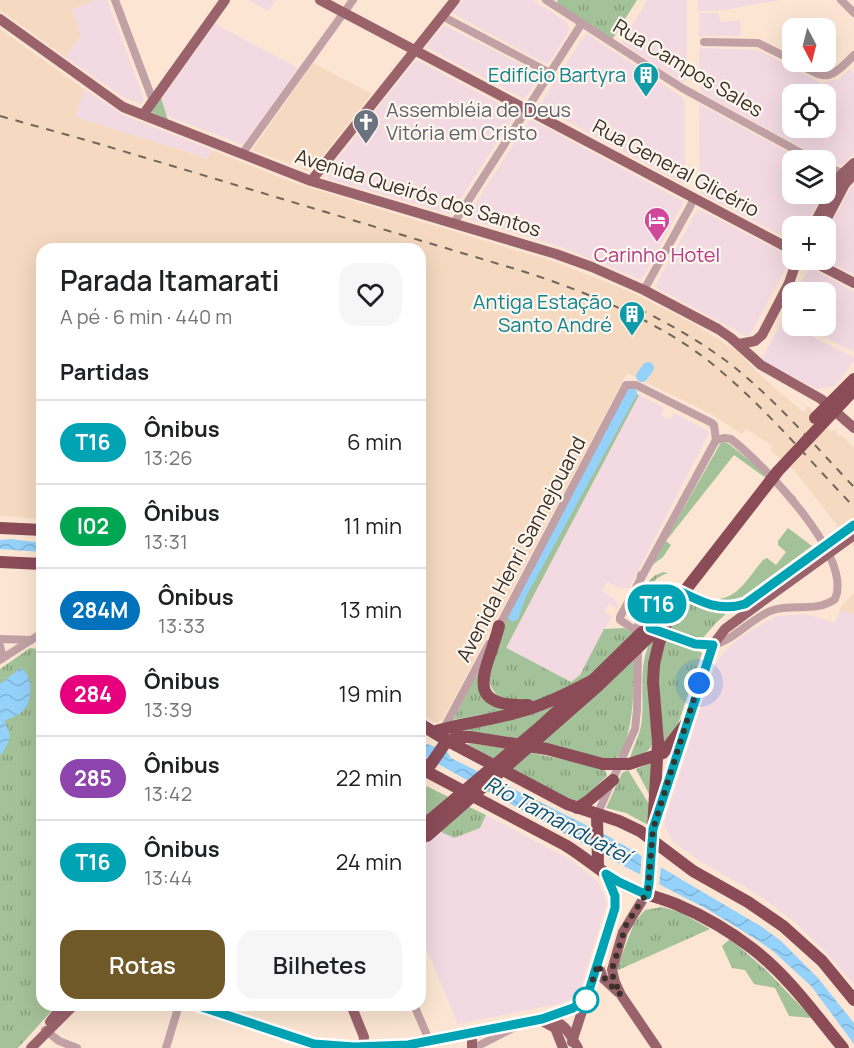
<!DOCTYPE html>
<html lang="pt">
<meta charset="utf-8">
<style>
:root{--surface:#fff;--page:#f6f6f6;--text:#202124;--muted:#757577;--line:#e0e0e0;--accent:#705929}
body{margin:0;font-family:Manrope,sans-serif;background:var(--page);color:var(--text);height:100vh;display:flex;flex-direction:column;font-size:22px;white-space:nowrap}
*{box-sizing:border-box;margin:0}
p{font-size:20px;color:var(--muted)}
.icon{flex:none;width:33px;height:33px;fill:none;stroke:currentColor;stroke-width:2;stroke-linecap:round;stroke-linejoin:round}
.map{position:relative;flex:1;overflow:hidden}
.details{position:absolute;left:36px;top:243px;width:390px;height:768px;display:flex;flex-direction:column;background:var(--surface);border-radius:18px;box-shadow:0 6px 24px #0002}
.details>*{flex:none}
.badge{padding:0 12px;border-radius:20px;font-size:21px;line-height:39px}
.needle{width:39px;rotate:173deg}
.fabs{position:absolute;left:782px;top:18px;display:grid;gap:12px}
.fabs a{display:grid;place-items:center;width:54px;height:54px;border-radius:12px;background:var(--surface);box-shadow:0 6px 24px #0002;font-size:30px}
.you{position:absolute;width:30px;height:30px;margin:-15px;border:4px solid #fff;border-radius:50%;background:#1a73e8;box-shadow:0 0 0 9px #1a73e833}
.map>.badge{position:absolute;translate:-50% -50%;box-shadow:0 0 0 3px #fff}
h2{padding:0 24px;font-size:22px;line-height:54px}
.round{display:grid;place-items:center;flex:none;width:63px;height:63px;border-radius:18px;background:var(--page)}
.summary{display:flex;align-items:center;justify-content:space-between;height:102px;padding:0 24px}
h1{font-size:28px;font-weight:600;line-height:45px}
.primary-button{display:flex;gap:12px;margin-top:auto;padding:12px 24px}
.primary-button a{flex:1;height:69px;border-radius:18px;background:var(--accent);color:#fff;font-size:24px;font-weight:600;line-height:69px;text-align:center}
.primary-button a+a{background:var(--page);color:var(--text)}
ul{padding:0;list-style:none}
li{display:flex;align-items:center;gap:18px;height:84px;padding:0 24px;border-top:2px solid var(--line)}
li div{flex:1}
li b{display:block;font-size:22px}
li em{font-style:normal}
li .badge{min-width:66px;font-weight:700;text-align:center}
.map>svg:first-child{display:block}
.commercial{fill:#f2d9e2;fill-rule:evenodd}
.built{fill:#f5d9c0}
.grass{fill:#a4c29a}
.park{fill:url(#park-tufts)}
.water{fill:url(#water-waves)}
.pier{fill:#fce6d3}
.lines{fill:none;stroke-linecap:round;stroke-linejoin:round}
.river{stroke:#94d1fb;stroke-width:12}
.minor{stroke:#c1a1a5;stroke-width:8}
.major{stroke:#9a636c;stroke-width:10}
.highway{stroke:#8b4c58;stroke-width:12}
.rail{stroke:#71655a;stroke-width:2;stroke-dasharray:8 8;stroke-linecap:butt}
.major-bridge{stroke:#9a636c;stroke-width:10}
.highway-bridge{stroke:#8b4c58;stroke-width:12}
.line-casing{stroke:#fff;stroke-width:14}
.line{stroke:#00a3b4;stroke-width:9}
.walk{stroke:#3a322a;stroke-width:6;stroke-dasharray:0 10.8}
.stop-dot{fill:#fff;stroke:#00a3b4;stroke-width:3}
.labels{text-anchor:middle;stroke-width:4.5;stroke-linejoin:round;paint-order:stroke}
.street-label{font-size:20px;fill:#3a322a;stroke:#fff6ee}
.culture-label{font-size:20px;fill:#0d838f;stroke:#fff6ee;text-anchor:end}
.worship-label{font-size:20px;fill:#5b616d;stroke:#fff6ee;text-anchor:start}
.hotel-label{font-size:20px;fill:#b23c85;stroke:#fff6ee}
.water-label{font-size:21px;font-style:italic;fill:#06537a;stroke:#fff6ee}
</style>
<div class="map">
<svg width="854" height="1048" viewBox="0 0 854 1048">
<defs>
<pattern id="park-tufts" width="24" height="20" patternUnits="userSpaceOnUse" patternTransform="scale(1.5)"><rect width="24" height="20" fill="#a4c29a"/><path d="M3 7l-1-3M5 7V3M7 7l1-3M15 17l-1-3M17 17v-4M19 17l1-3" fill="none" stroke="#879e7e"/></pattern>
<pattern id="water-waves" width="16" height="10" patternUnits="userSpaceOnUse" patternTransform="scale(1.5)"><rect width="16" height="10" fill="#94d1fb"/><path d="M0 5q4-4 8 0t8 0" fill="none" stroke="#80b4d7"/></pattern>
</defs>
<rect width="100%" height="100%" fill="#fce6d3"/>
<path class="commercial" d="M96,0h11l37,99 -3,5 -18,-7 -58,-40 16,-22 -10,-26z
M248,0h28l-8,11z
M463,0h69l36,23 1,8 -20,32 -3,1 -94,-51z
M647,0h40v80l-5,2 -60,-39z
M698,0h82l-56,10 -26,1z
M699,13h20l1,9 20,-2 1,16h-42z
M215,24l83,44 -55,77 -76,-29 -6,-16z
M444,25l96,49v2l-15,22h-3l-94,-50 -1,-3z
M586,33l96,64 3,8v80l-146,-79z
M701,48l57,2 63,33 18,-4 11,-10 4,5v79l-11,11 -9,1 -133,-72 -2,-42zM792,94h33v34h-33z
M417,60l97,52 1,2 -63,98 -3,2 -121,-35 -2,-6 89,-112z
M84,89l39,26 89,35 -3,9 -135,-42z
M701,105l101,55h-10v34h30l-16,32h-14v15l-92,-48 -1,-85z
M530,119l154,83 -42,77h-3l-75,-31 -96,-29 -1,-3z
M854,186v89l-29,-15v-24l26,-48z
M698,209l92,47v4l-40,75 -4,1 -89,-48 -1,-4z
M813,269l41,23v60l-52,-26h23v-34h-29l12,-22z
M782,321l72,37v3l-19,25 -18,3 -54,-28 -1,-3z
M639,395l24,12 -1,9 8,4 4,-7 34,18 1,2 -80,155h-9l-13,-6 -6,9 14,8 4,10 -10,-5 -5,8 8,4 -32,59 -9,7 -65,-34z
M840,610l14,4v371l-29,-34 -26,-25 -24,-19 -28,-19 -49,-28 -26,-19 -7,-15v-7l45,-140 6,-15 8,-12 18,-16 34,-20 30,-2 29,9z
M486,815l85,45 26,21 8,15 1,10 -25,80 -6,10 -12,7 -105,21 -38,-90v-90l17,-14 43,-2z"/>
<path class="built" d="M0,0h96l-25,9 10,26 -16,22 -65,-47z
M0,29l84,60 -9,28 133,42 4,-9 82,33 261,79 74,29 65,33 43,27 23,24 43,37 5,-6 23,26 4,-3 4,8 3,-2 12,13v99l-60,-77 -24,-20 3,-4 -27,-17 -4,5 -31,-20 -84,-41 -184,346 -7,4 -16,-10v-464h-378v270l-42,-3z
M313,63l59,31 -60,75 -6,2 -4,-2 1,-6 -8,-6 -3,8 -40,-15z
M854,593v21l-14,-4 1,-4z"/>
<path class="grass" d="M161,98l7,22 -17,-8z
M628,392l11,3 -133,253 -9,-5 15,-36z
M724,442l5,2 67,53 -1,2 -61,-44 -68,86 5,4 -8,12 -12,9 69,-122z
M788,528l24,18 -70,51 -16,4 -15,-1c28,-1 34,-19 52,-40l4,-2 9,7 10,-13 -8,-7v-4z"/>
<path class="park" d="M557,0h80l-25,40 -54,-35z
M663,572l5,1c-3,1 -6,2 -9,4 -14,8 -3,27 -11,37l-4,-8 2,-22 8,-8z
M672,595l7,1 29,13 19,4 -11,10 -14,16 -8,1 -38,-13c3,-12 3,-27 16,-32z
M624,628l9,5c2,28 4,107 -18,127l-158,-27 26,-19 -30,6 32,-62 -6,24 20,15c-18,-16 -7,-34 -2,-54l74,39 9,-7 24,-46z
M656,634l39,14 7,5 -26,77 -11,17 -11,-11c-3,17 -8,17 -24,22 3,-11 9,-21 11,-32 5,-28 -6,-68 15,-92z
M30,648l7,1 5,9v347h15l-39,43h-18v-379z
M468,743c48,6 90,14 137,27l2,6 -26,25c-22,-1 -89,-44 -112,-56z
M651,763l-1,33 -14,-27z
M628,770l21,34 -1,21 -22,-12 -20,-5 16,-35z
M422,784l64,31 -6,13 -26,10 -34,-16z
M662,907l18,5 30,17 -94,42 18,-48 11,-13z
M730,939l36,31 46,48 -23,-2 -14,-28 -21,-4 -9,-14 -13,-2 -10,-22z"/>
<path class="water" d="M11,539l31,4v9l-42,-3v-9z
M21,668c13,9 12,33 1,44 -5,4 -12,6 -18,9 9,15 6,21 -4,35v-72z
M420,742l26,8 5,8 18,9 139,69 154,91 19,14 37,37 36,45v21l-43,-58 -38,-35 -19,-13 -47,-29 -93,-48 -194,-107z"/>
<path class="pier" d="M642,852l19,12 -2,24 -19,-10z"/>
<g class="lines">
<path class="river" d="M642,376l6,-8
M513,615l7,-20 111,-202"/>
<path class="minor" d="M115,0l38,101
M546,0l136,88 132,72
M841,0l13,13
M442,16l108,57
M704,42l54,1 34,17
M794,62c34,17 32,21 60,-7
M242,154l111,-154
M825,166l22,9
M454,223l128,-200
M644,290l47,-85 2,-7
M638,619c13,10 26,14 41,20 7,2 14,6 22,7 27,3 48,-28 72,-36 20,-7 43,3 62,-11 19,-43 -73,-136 -104,-160l-6,-1 -9,2
M638,623v-33l3,-15
M497,630l129,-245h10l76,38 2,2 2,15
M638,632l-18,-12v-3l96,-177
M0,639l31,1
M0,646l3,12
M0,660l42,-27
M443,730l46,-86
M597,815l38,-86 2,-19 1,-65
M414,1005l15,35
M45,1030l14,11 18,7
M166,1048l13,-43
M474,1048l45,-23"/>
<path class="major" d="M320,0l472,250
M0,19l123,88 188,74 245,73 36,13 52,23 74,39 13,9 30,27 60,34 33,29
M143,115l82,-115
M311,181l144,-181
M813,226l26,-49 15,-14
M823,226l22,-42 9,-10
M810,260l44,23
M739,344l16,-3 7,-6 27,-52 8,-23
M656,820l57,-175 12,-16 31,-23
M652,835l-4,56 -25,41 -11,38 3,12 6,13 36,53
M598,964l5,14 15,14
M197,1005l122,41
M351,1005l13,32 -1,11
M545,1018l23,-8 18,-9
M50,1022l13,-17
M544,1022l11,6 8,20
M468,1033l4,6v9
M572,1042l42,-129 1,-17 -9,-22
M314,1044l40,3 54,-2 140,-27c17,4 22,17 30,30
M31,1048l43,-43"/>
<path class="highway" d="M0,528l42,2
M0,562l42,2
M499,626c-10,41 -41,82 29,79
M420,724l28,17 119,63 52,17 21,10 53,40 55,31 35,24 39,35 32,39
M541,726l35,-32
M433,732c27,-9 55,-11 82,-19 28,-7 53,-20 78,-33
M420,766l11,-2 15,-22 12,-5h12l77,12 56,15h26l34,-11 25,-32
M420,768l145,77c22,13 41,32 65,43 16,7 32,10 48,17 26,11 53,27 75,44 36,28 62,65 90,99
M577,808l11,-7 25,-21
M597,815l1,52
M420,828l11,-9
M653,829l5,-87 -5,-60 1,-18"/>
<path class="rail" d="M0,116l96,27 426,128c62,20 132,48 184,88 55,43 100,98 148,148
M639,309c26,13 52,27 76,44 49,33 98,91 139,134"/>
<path class="major-bridge" d="M756,606l98,-71"/>
<path class="highway-bridge" d="M815,418l39,-39
M654,664l5,-21 9,-24
M593,680l49,-48
M431,819l110,-93
M427,836l171,-150 51,-49 129,-166 76,-81"/>
</g>
<g class="lines">
<g class="line-casing">
<path id="line" d="M196,1005l118,39 40,3 54,-2 134,-26 31,-11 13,-8 29,-92v-12l-9,-22 13,8 28,13 2,-11 4,-55 60,-184 -18,-1 -45,-16c5,-15 6,-40 27,-38 24,12 42,22 68,14l109,-79"/>
</g>
<use href="#line" class="line"/>
<path class="walk" d="M586,1000l12,-36 8,17 15,14 -8,-17v-12l13,-41 22,-34 5,-62 46,-146"/>
</g>
<defs>
<g id="building-pin" transform="scale(1.35)"><path d="M0 17L-7.5 6A9.5 9.5 0 1 1 7.5 6Z" fill="#0f9aa8" stroke="#fff6ee"/><path d="M-4-6H4V6H1V3H-1V6H-4ZM-2.5-4.3h1.7v1.8h-1.7ZM.8-4.3h1.7v1.8H.8ZM-2.5-1h1.7V.8h-1.7ZM.8-1h1.7V.8H.8Z" fill="#fff"/></g>
<g id="church-pin" transform="scale(1.35)"><path d="M0 17L-7.5 6A9.5 9.5 0 1 1 7.5 6Z" fill="#6b7280" stroke="#fff6ee"/><path d="M-1.2-6h2.4v3.5h3.3v2.4h-3.3V6h-2.4V-.1h-3.3v-2.4h3.3Z" fill="#fff"/></g>
<g id="hotel-pin" transform="scale(1.35)"><path d="M0 17L-7.5 6A9.5 9.5 0 1 1 7.5 6Z" fill="#d1479c" stroke="#fff6ee"/><path d="M-6-4.5h1.5V1H6V5H4.5V3h-9V5H-6ZM-4 0a1.8 1.8 0 1 1 3.6 0ZM.5 0V-2.5h3Q6-2.5 6 0Z" fill="#fff"/></g>
</defs>
<g fill-rule="evenodd">
<use href="#building-pin" x="646" y="75"/>
<use href="#church-pin" x="366" y="122"/>
<use href="#hotel-pin" x="657" y="220"/>
<use href="#building-pin" x="632" y="314"/>
</g>
<circle class="stop-dot" cx="586" cy="1000" r="12"/>
<g class="labels">
<g class="street-label">
<text transform="translate(688 68) rotate(31)" y="7">Rua Campos Sales</text>
<text transform="translate(676 168) rotate(28)" y="7">Rua General Glicério</text>
<text transform="translate(418 193) rotate(17)" y="7">Avenida Queirós dos Santos</text>
<text transform="translate(521 549) rotate(-62)" y="7">Avenida Henri Sannejouand</text>
</g>
<g class="culture-label">
<text x="626" y="82">Edifício Bartyra</text>
<text x="612" y="309">Antiga Estação<tspan x="612" dy="23">Santo André</tspan></text>
</g>
<g class="worship-label">
<text x="386" y="117">Assembléia de Deus<tspan x="386" dy="23">Vitória em Cristo</tspan></text>
</g>
<g class="hotel-label">
<text x="657" y="262">Carinho Hotel</text>
</g>
<g class="water-label">
<text transform="translate(557 820) rotate(28)" y="7">Rio Tamanduateí</text>
</g>
</g>
</svg>
<div class="fabs">
<a><svg class="needle" viewBox="-14 -14 28 28"><path d="M0-13l5 13h-10z" fill="#e53935"/><path d="M0 13l5-13h-10z" fill="#757577"/></svg></a>
<a><svg class="icon" aria-label="locate" viewBox="0 0 24 24"><circle cx="12" cy="12" r="6"/><path d="M12 2v4M12 18v4M2 12h4M18 12h4"/></svg></a>
<a><svg class="icon" aria-label="layers" viewBox="0 0 24 24"><path d="M12 4l9 5-9 5-9-5zM3 14l9 5 9-5"/></svg></a>
<a>+</a>
<a>−</a>
</div>
<div class="you" style="left:699px;top:683px"></div>
<b class="badge" style="left:657px;top:604px;background:#00a3b4;color:#fff">T16</b>
<section class="details">
<div class="summary"><div><h1>Parada Itamarati</h1><p>A pé · 6 min · 440 m</p></div><a class="round"><svg class="icon" aria-label="heart" viewBox="0 0 24 24"><path d="M12 20l-8-8c-3-5 5-10 8-4 3-6 11-1 8 4z"/></svg></a></div>
<h2>Partidas</h2>
<ul>
<li><span class="badge" style="background:#00a3b4;color:#fff">T16</span><div><b>Ônibus</b><p>13:26</p></div><em>6 min</em></li>
<li><span class="badge" style="background:#00a651;color:#fff">I02</span><div><b>Ônibus</b><p>13:31</p></div><em>11 min</em></li>
<li><span class="badge" style="background:#0072bc;color:#fff">284M</span><div><b>Ônibus</b><p>13:33</p></div><em>13 min</em></li>
<li><span class="badge" style="background:#e6007e;color:#fff">284</span><div><b>Ônibus</b><p>13:39</p></div><em>19 min</em></li>
<li><span class="badge" style="background:#8e44ad;color:#fff">285</span><div><b>Ônibus</b><p>13:42</p></div><em>22 min</em></li>
<li><span class="badge" style="background:#00a3b4;color:#fff">T16</span><div><b>Ônibus</b><p>13:44</p></div><em>24 min</em></li>
</ul>
<div class="primary-button"><a>Rotas</a><a>Bilhetes</a></div>
</section>
</div>
